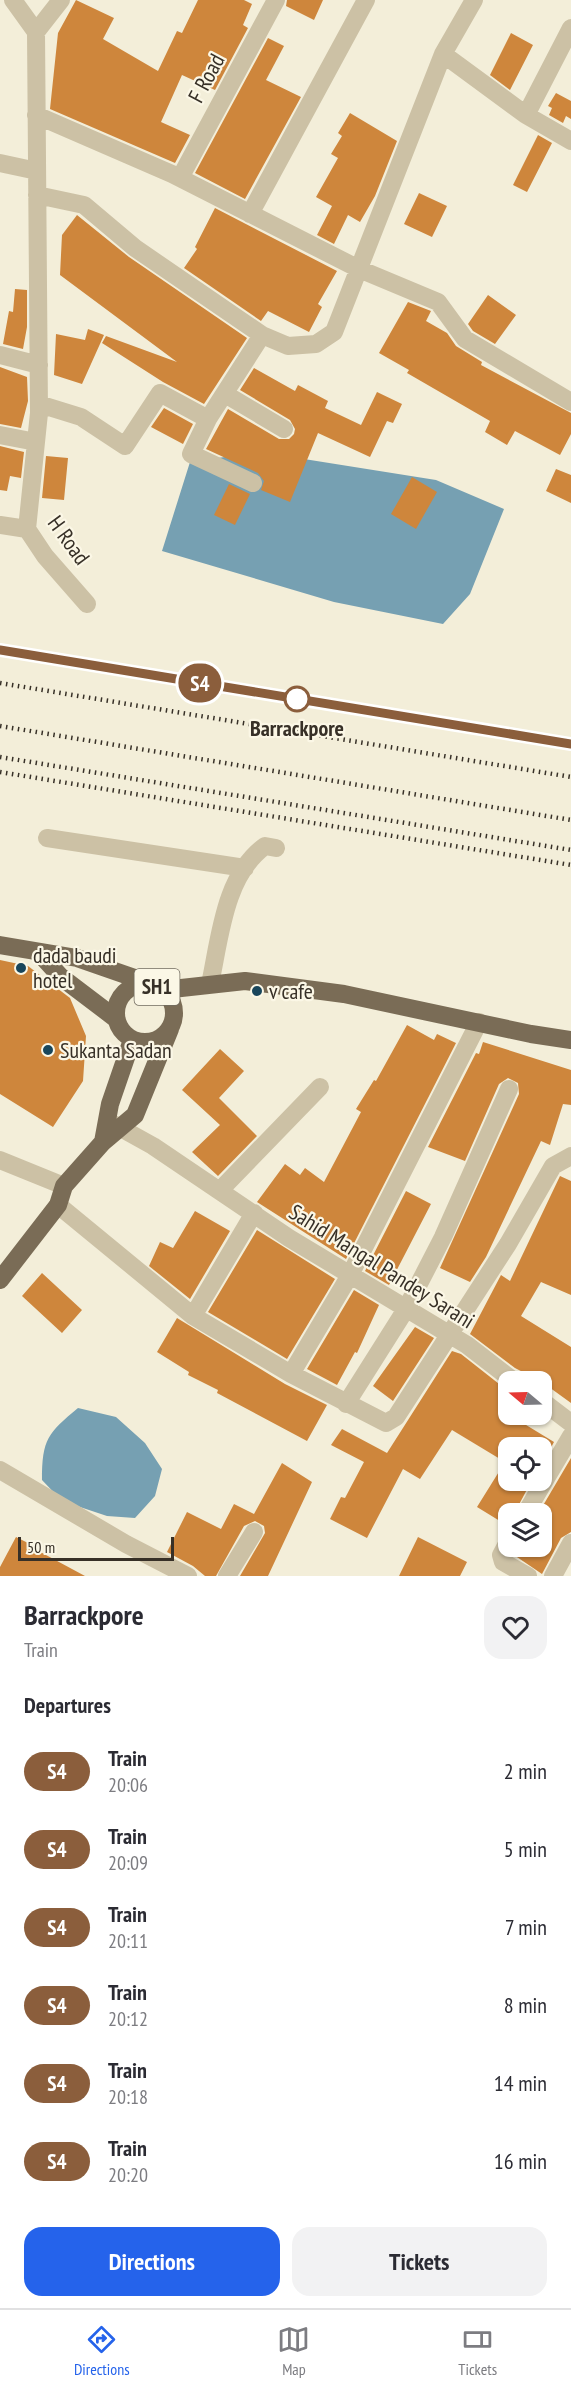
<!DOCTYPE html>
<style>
:root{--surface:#fff;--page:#f2f2f3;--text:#2b2b33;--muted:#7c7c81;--line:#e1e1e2;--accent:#2563eb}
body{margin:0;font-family:"PT Sans Narrow",sans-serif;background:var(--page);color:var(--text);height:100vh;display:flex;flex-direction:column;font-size:22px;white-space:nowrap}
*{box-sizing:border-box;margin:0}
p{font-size:20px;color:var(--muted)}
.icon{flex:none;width:33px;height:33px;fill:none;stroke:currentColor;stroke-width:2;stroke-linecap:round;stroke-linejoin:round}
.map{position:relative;height:1576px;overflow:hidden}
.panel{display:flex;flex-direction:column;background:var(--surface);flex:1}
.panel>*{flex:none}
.badge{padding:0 12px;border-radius:20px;font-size:21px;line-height:39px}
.needle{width:39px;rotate:289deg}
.buttons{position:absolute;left:498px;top:1371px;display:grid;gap:12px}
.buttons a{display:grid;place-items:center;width:54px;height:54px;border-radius:12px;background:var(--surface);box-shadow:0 2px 4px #0004;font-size:30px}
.scale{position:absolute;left:18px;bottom:15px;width:156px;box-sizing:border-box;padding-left:6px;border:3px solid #373027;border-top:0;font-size:16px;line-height:21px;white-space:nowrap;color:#373027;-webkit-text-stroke:4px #fbf7e6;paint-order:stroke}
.map>.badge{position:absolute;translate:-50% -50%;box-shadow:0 0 0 3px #fff}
h2{padding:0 24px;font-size:22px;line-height:54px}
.round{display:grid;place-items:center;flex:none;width:63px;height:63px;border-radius:18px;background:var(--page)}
.overview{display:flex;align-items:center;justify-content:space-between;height:102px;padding:0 24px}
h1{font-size:28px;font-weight:700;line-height:45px}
.action{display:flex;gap:12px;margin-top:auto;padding:12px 24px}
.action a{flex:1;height:69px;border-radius:18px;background:var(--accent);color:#fff;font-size:24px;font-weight:700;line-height:69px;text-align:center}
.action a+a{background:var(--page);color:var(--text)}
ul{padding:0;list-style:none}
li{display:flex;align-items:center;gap:18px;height:78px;padding:0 24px}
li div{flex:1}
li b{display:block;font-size:22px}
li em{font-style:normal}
li .badge{min-width:66px;font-weight:700;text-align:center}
.menu{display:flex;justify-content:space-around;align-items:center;height:84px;border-top:2px solid var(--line);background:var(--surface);font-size:16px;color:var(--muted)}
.menu a{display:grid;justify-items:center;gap:3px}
.menu .on{color:var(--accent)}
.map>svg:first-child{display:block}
.water{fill:#76a0b2}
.building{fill:#ce863c}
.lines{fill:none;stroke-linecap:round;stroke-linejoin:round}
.street{stroke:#ccc1a5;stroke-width:18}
.primary{stroke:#7a6c56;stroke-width:18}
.rail{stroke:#373027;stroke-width:4.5;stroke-dasharray:1.5 4.5;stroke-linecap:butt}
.line-casing{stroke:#fff;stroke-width:14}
.line{stroke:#8b5e3c;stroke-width:9}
.stop-dot{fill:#fff;stroke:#8b5e3c;stroke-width:3}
.poi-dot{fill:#19465b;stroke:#fbf7e6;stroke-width:2}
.labels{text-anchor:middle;stroke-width:4.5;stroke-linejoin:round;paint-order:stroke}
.shield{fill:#fbf7e6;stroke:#726c60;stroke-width:1.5}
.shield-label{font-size:21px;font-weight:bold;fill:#373027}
.street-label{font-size:22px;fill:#373027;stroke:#fbf7e6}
.stop-label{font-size:22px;font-weight:bold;fill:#373027;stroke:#fbf7e6}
.poi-label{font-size:22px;fill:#373027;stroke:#fbf7e6;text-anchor:start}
</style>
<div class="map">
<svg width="571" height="1576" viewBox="0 0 571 1576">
<rect width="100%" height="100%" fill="#f3eed9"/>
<path class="water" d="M260,452l176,28 68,29 -34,85 -27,30 -109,-22 -172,-51 28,-89z
M78,1408l38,9 29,26 17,26 -7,27 -20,22 -28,-2 -45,-15 -20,-21c0,-41 6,-47 36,-72z"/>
<path class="building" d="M76,0l38,18 -11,21 55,32 19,-40 5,2 16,-33h46l8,4 -9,21 5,3 -33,62 -33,-15 -21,47 29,13 -15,28 -125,-54 8,-76z
M287,0h36l-9,20 -28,-14z
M511,33l22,12 -23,45 -20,-15z
M268,38l16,8 -18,34 35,17 -56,102 -50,-26z
M556,93l15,8v18l-5,-3 -3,7 -14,-8 3,-7 -4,-2z
M350,113l47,28 -22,55 -15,26 -12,-7 -14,29 -17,-9 15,-29 -16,-9 22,-39 -7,-4 11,-18 -4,-3z
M538,135l14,8 -25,49 -14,-7z
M419,193l28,13 -15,31 -28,-13z
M215,208l122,63 -19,33 4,3 -13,25 -41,-21 -7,10 -77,-53 13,-19 -2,-2z
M77,215l52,42 118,81 -43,66 -41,-22 -61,-39 4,-7 71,26 -117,-87 2,-40z
M15,289l12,1v37l-4,22 -20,-5 6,-33 4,1z
M488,295l28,20 -21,29 -22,-13 -5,-7z
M408,302l23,9 -5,10 21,12 9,13 26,16 -1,3 90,48v21l-11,21 -45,-24 -8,14 -22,-13 5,-11 -83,-48 2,-3 -30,-17z
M88,329l16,6 -22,49 -28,-9 2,-41 29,6z
M0,367l27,10 1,24 -7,27 -21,-4z
M254,368l41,23 3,-6 30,16 -3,7 36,17 16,-33 25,12 -9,19 -6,-2 -17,36 -52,-24 -28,69 -29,-12 3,-9 -6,-8 -52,-24 22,-40 51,30h10l5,-5 1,-5 -5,-9 -50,-30z
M164,408l29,16 -10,20 -32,-17z
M0,446l24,6 -3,26 -11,-2 -3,15 -7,-1z
M46,456l22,2 -4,42 -22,-2z
M556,469l15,6v28l-25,-12z
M412,477l25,15 -21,37 -25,-15z
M229,484l21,10 -15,31 -21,-10z
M0,960l28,6 42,32 16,38 -3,45 -30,46 -53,-33z
M407,1025l27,15 3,-6 19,9 -110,216 -89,-57 28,-38 15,11 5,-7 19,14 37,-70 -5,-3 18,-29 2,1z
M483,1042l88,28v35l-8,-1 -13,41 -9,-4 -55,116 -16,25 -30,-14 79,-174 -1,-11 -10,-5 -9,6 -34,77 -37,-14 48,-94 3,1z
M220,1049l24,22 -25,27 38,38 -39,40 -26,-24 28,-27 -38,-35z
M560,1176l11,5v114l-30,-13 -20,34 50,31v56l-29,-21 -27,-14 -45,-34 31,-59 9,6z
M406,1191l25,13 -42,81 -24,-14z
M195,1211l35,20 -40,68 -41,-33 11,-24 13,6z
M257,1230l78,49 -48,80 -79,-47z
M42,1273l40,37 -20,23 -40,-37z
M354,1290l25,15 -22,48 -2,-1 -18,33 -30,-16z
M177,1318l108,66 42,21 -20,36 -90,-48 1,-3 -30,-15 1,-3 -32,-20z
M415,1327l19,11 -41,63 -20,-15z
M452,1351l9,3 47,37v23l46,28 -12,22v-16h-34v32h24l-18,34h-6v12l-31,-19 28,-45 -53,-32 -32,49 -17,-10 -36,69 -37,-19 11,-22 4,1 19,-36 -33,-17 11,-16 45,24z
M571,1458v74l-10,6 -19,36 -28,-19 4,-9h24v-32h-4z
M282,1463l30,19 -44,94h-28l25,-43 -1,-7 -9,-5 -11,5 -28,50h-11l-12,-10 -26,-14 20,-40 34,17 13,-25 20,10z
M16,1537l18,9 -1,2 52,28h-85v-9z
M418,1537l49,25 -7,14h-61z"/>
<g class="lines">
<path class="street" d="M13,0l23,32
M36,32l3,381 -12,116 18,27 42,48
M36,32l25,-32
M443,54l83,61 45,-87
M36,115l136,59 187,95 79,33 27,37 106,63
M526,115l45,26
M0,163l37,8
M180,178l96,-178
M37,195l47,10 51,43 127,87 26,11 28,-2 18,-12 109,-278 31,-54
M250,214l116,-214
M0,355l39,10
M225,394l59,35
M39,404l42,13 44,29 35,-53 48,26
M0,435l36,7
M253,483l-62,-29 17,-35 54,-84
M0,525l27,4
M47,838l198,30
M210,984c10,-46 14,-108 55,-138l11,2
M108,1121l45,25 136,92 178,107 48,37
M0,1160l64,26
M223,1192l3,-8 94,-97
M58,1205l135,111 98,58 95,49 10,-6 112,-173 45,-78 18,-10
M193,1316l61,-103
M291,1374l59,-99 129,-253
M542,1401l29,22
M346,1404l60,-95 37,-72 66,-148
M0,1470l126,74 62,32
M525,1514l46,-78
M508,1542l-7,13 2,7 25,14
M227,1576l27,-44
M553,1576l18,-33"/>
<path class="primary" d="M0,945l77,13 72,25
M39,953l22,24 54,41
M116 1013a29 29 0 1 1 58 0a29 29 0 1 1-58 0Z
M163,990l82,-9 99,13 187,40 40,6
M103,1142l7,-38 22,-64
M0,1280l58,-75 6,-19 39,-44 32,-27 35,-86"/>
<path class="rail" d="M0,650l571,94
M0,683l571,94
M0,726l571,94
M0,757l571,93
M0,772l571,93"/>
</g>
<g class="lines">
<g class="line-casing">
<path id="line" d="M0,650l571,94"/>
</g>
<use href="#line" class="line"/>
</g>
<circle class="stop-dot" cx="297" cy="699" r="12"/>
<g class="poi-dot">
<circle cx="21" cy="968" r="6"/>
<circle cx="257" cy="991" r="6"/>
<circle cx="48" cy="1050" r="6"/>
</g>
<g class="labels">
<rect class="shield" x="134.5" y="969" width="45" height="36" rx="4.5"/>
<g class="shield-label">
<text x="157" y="994">SH1</text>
</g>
<g class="street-label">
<text transform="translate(206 78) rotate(-62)" y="8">F Road</text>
<text transform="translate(69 540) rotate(54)" y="8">H Road</text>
<text transform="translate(382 1266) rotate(32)" y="8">Sahid Mangal Pandey Sarani</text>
</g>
<g class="stop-label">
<text x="297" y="736">Barrackpore</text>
</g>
<g class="poi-label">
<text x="33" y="963">dada baudi<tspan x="33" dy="25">hotel</tspan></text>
<text x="269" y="999">v cafe</text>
<text x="60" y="1058">Sukanta Sadan</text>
</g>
</g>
</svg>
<div class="buttons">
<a><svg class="needle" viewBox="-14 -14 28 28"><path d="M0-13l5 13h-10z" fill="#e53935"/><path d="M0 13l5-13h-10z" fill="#7c7c81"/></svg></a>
<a><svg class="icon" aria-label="locate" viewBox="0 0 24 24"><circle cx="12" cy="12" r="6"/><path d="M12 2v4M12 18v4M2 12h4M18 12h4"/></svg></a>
<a><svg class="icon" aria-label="layers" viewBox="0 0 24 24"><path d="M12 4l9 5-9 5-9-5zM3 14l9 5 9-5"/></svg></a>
</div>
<div class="scale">50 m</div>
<b class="badge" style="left:200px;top:683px;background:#8b5e3c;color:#fff">S4</b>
</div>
<section class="panel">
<div class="overview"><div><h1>Barrackpore</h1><p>Train</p></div><a class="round"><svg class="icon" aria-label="heart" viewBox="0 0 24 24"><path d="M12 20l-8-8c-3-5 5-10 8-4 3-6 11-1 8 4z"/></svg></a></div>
<h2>Departures</h2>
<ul>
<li><span class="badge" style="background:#8b5e3c;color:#fff">S4</span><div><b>Train</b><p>20:06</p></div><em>2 min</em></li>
<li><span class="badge" style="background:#8b5e3c;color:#fff">S4</span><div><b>Train</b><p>20:09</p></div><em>5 min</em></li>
<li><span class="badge" style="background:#8b5e3c;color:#fff">S4</span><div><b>Train</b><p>20:11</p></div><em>7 min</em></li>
<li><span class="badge" style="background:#8b5e3c;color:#fff">S4</span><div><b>Train</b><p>20:12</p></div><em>8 min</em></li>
<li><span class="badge" style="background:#8b5e3c;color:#fff">S4</span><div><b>Train</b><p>20:18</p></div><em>14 min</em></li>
<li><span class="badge" style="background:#8b5e3c;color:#fff">S4</span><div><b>Train</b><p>20:20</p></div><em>16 min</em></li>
</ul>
<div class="action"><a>Directions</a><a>Tickets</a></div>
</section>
<nav class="menu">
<a class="on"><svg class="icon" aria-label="directions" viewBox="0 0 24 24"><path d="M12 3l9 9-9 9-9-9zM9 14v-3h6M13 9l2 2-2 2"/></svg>Directions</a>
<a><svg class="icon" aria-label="map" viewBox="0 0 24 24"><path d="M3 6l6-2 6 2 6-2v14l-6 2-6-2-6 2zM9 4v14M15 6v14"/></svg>Map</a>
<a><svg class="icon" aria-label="tickets" viewBox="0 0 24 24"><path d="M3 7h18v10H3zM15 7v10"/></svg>Tickets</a>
</nav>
